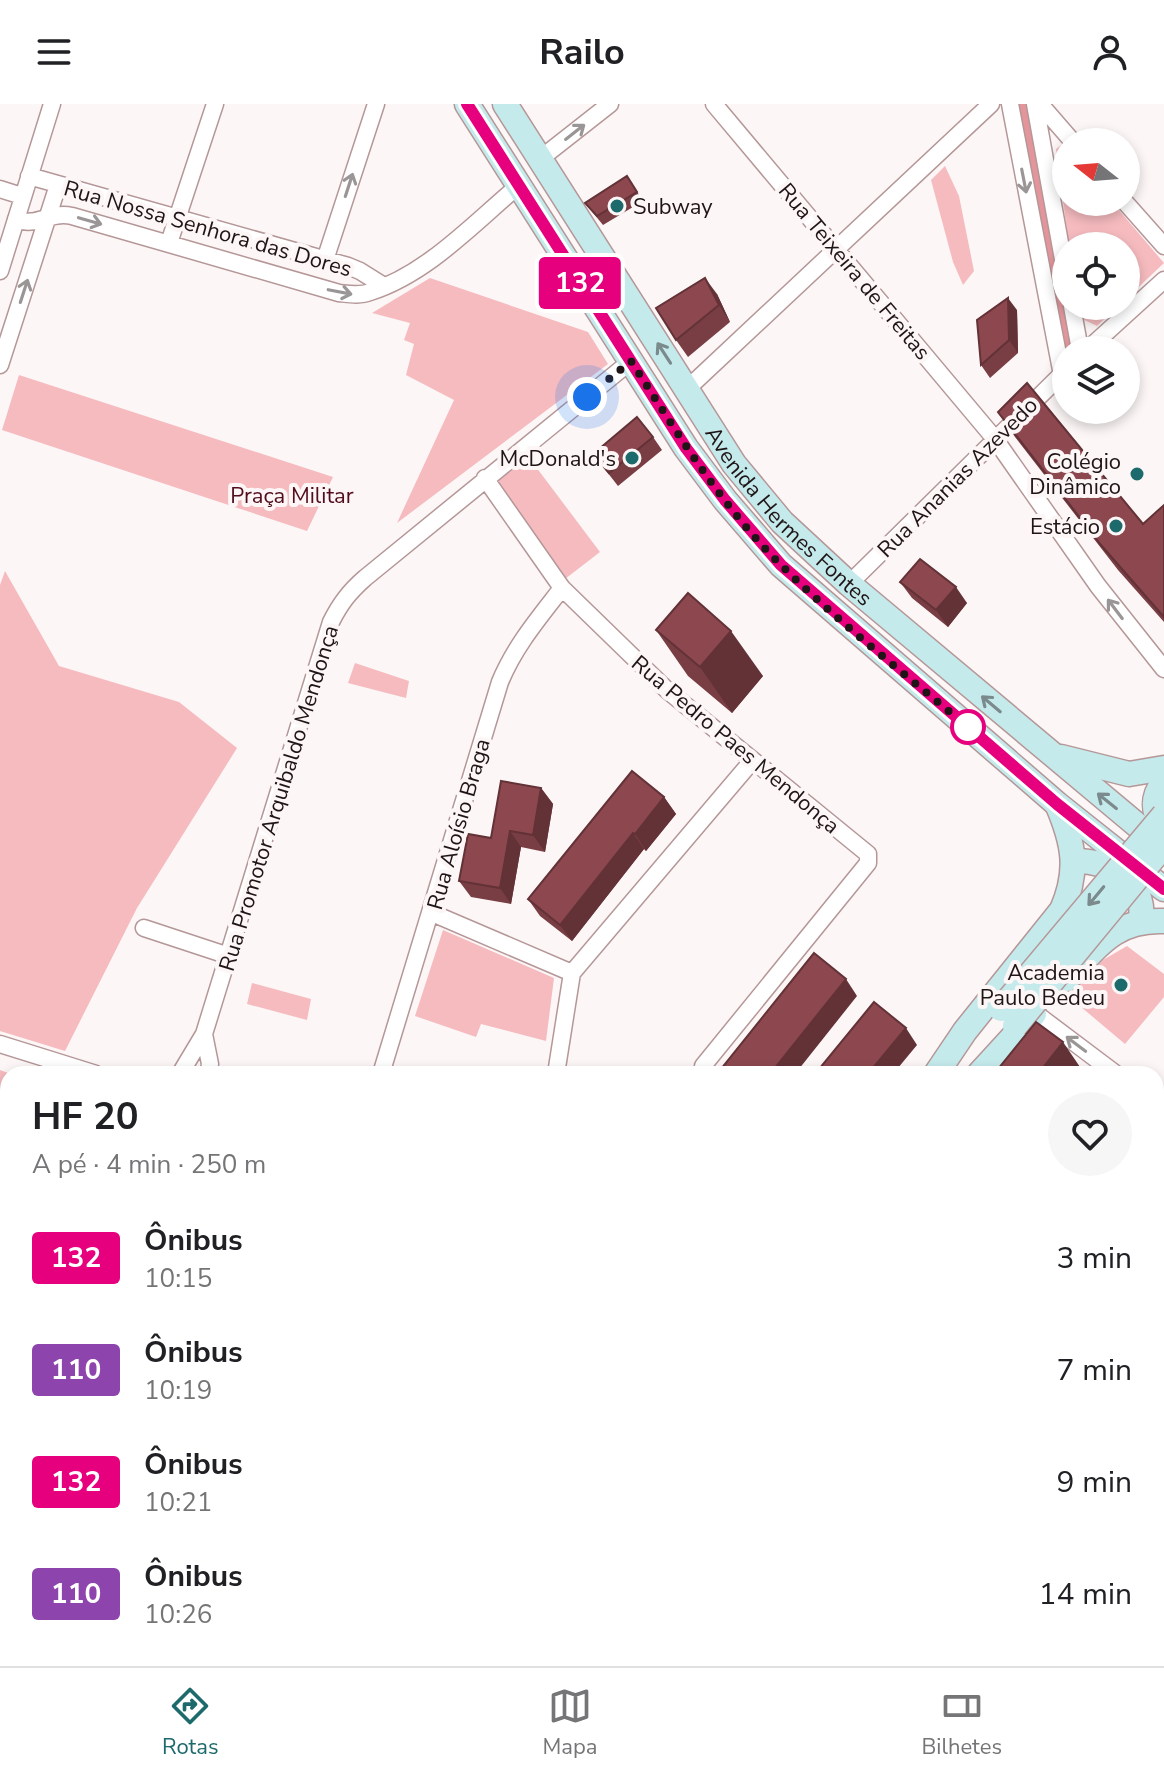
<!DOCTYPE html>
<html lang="pt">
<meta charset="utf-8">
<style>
:root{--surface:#fff;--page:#f6f6f6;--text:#202124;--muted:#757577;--line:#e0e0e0;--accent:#1d6a6d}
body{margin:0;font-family:"Nunito Sans",sans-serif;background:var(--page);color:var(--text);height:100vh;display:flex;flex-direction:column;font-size:30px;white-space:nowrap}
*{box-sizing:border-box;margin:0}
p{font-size:26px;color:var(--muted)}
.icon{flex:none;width:44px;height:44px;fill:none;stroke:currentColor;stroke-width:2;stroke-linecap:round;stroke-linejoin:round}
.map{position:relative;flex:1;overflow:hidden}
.drawer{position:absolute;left:0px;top:962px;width:1164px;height:600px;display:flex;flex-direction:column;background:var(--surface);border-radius:24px 24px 0 0;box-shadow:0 4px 12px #0003}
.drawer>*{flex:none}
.badge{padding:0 16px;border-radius:6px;font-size:28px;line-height:52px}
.needle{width:52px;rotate:287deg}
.buttons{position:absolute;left:1052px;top:24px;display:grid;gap:16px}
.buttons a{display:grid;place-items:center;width:88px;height:88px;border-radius:50%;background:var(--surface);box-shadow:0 4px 12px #0003;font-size:40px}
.you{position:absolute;width:40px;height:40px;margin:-20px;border:6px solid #fff;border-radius:50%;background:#1a73e8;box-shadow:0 0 0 12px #1a73e833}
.map>.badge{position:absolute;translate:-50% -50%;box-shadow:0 0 0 4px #fff}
.round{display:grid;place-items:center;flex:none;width:84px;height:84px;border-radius:42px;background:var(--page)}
.overview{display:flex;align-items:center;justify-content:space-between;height:136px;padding:0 32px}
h1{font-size:38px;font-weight:700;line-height:60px}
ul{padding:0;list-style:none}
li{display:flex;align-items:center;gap:24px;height:112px;padding:0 32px}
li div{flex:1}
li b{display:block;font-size:30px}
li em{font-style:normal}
li .badge{min-width:88px;font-weight:700;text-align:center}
header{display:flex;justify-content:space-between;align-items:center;height:104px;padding:0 32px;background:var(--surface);font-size:36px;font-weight:700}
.tabs{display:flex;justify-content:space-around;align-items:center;height:112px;border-top:2px solid var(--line);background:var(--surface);font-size:22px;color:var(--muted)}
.tabs a{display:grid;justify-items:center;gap:4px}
.tabs .selected{color:var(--accent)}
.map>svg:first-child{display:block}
.green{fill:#f6bbbf}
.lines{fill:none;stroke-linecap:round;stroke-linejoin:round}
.canal{stroke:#e3959b;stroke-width:16}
.street-casing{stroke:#b59798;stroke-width:19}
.secondary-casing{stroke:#b59798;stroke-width:27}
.street{stroke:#fff;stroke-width:16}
.secondary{stroke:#c5eaec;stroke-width:24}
.secondary-bridge-casing{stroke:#b59798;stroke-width:27;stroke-linecap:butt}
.secondary-bridge{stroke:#c5eaec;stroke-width:24}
.wall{fill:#793e44}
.shaded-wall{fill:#633237}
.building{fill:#8d484f;stroke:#633237;stroke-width:2}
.oneway{stroke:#9b9696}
.oneway2{stroke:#7b8a8c}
.line-casing{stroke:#fff;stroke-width:18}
.line{stroke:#e6007e;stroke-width:12}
.walk{stroke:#201516;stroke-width:8;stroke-dasharray:0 14.4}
.poi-dot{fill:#1d6a6d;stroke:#fcf6f6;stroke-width:3}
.stop-dot{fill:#fff;stroke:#e6007e;stroke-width:4}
.labels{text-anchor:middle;stroke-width:8;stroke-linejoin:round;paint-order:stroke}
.poi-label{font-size:22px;fill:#201516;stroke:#fcf6f6;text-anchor:end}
.street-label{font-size:22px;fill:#201516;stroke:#fcf6f6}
.park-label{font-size:22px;fill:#520d1c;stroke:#fcf6f6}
</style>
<header><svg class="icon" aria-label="menu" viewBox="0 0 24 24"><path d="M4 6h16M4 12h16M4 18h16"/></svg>Railo<svg class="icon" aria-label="person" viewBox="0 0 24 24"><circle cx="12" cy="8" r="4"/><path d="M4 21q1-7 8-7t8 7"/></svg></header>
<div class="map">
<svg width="1164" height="1562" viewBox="0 0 1164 1562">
<rect width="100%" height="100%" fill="#fcf6f6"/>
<path class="green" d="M1063,40l3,4v54h46l52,61 -38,36v-53h-57l-13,-97z
M945,62l14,30 15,75 -11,14 -10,-23 -22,-82z
M430,174l158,54 20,32 -211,159 57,-123 -48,-25 8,-31 -10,-4 6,-17 -38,-10z
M1077,202h41l-21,20 -19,-9z
M19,271l314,102 -26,54 -305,-101z
M527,351l73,97 -35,27 -68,-97z
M5,467l54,95 120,36 58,46 -100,160 -72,143 -65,-20v-446z
M355,559l54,18 -3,17 -58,-15z
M443,826l111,48 -8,63 -65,-17 -5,13 -61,-21z
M1127,842l37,28v23l-39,47 -57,-48 35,-36z
M252,879l59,16 -4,21 -60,-16z
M0,966l11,4h-3v41l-8,21z
M1164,1355v55l-8,18v-72z
M44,1554h50l13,8h-66z
M999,1554h118l-7,8h-107z"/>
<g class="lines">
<path class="canal" d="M1025,0l38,238"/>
<g class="street-casing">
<path id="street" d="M714,0l281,335 103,147 66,83
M1010,0l52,271
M1035,0l31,172
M1040,0l33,38
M540,55l70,-55
M29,72l319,90 12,5 24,15
M0,85l22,7
M1125,98l39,44
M16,115c20,9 33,-8 56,-3l267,77c10,1 21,3 31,-1 57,-18 103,-68 147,-105
M169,139l46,-139
M325,156l51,-156
M0,167l52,-167
M1072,202l8,44
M1087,246l77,-70
M0,261l58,-180
M687,285l304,-285
M485,374l77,110 106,103 200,163v9l-165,203
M849,480l217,-214
M432,809l140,60
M144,824l85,28
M1035,909l81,61
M204,930l6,30 -2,10
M0,940l96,30
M180,970l24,-40 127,-412c9,-18 18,-30 34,-44l266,-217
M381,970l119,-392c15,-36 38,-63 62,-94
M556,970l16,-101 180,-212
M1156,1000l8,6
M1156,1027l8,-11
M0,1119l8,-25
M111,1554l14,8
M26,1562l4,-8
M212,1562l1,-8
M372,1562l3,-8"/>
</g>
<g class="secondary-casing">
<g id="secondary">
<path d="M467,0l219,344 39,52 56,65 276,239 107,85"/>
<path id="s1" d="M505,0l229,360 48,58 67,62 313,262"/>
<path d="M1061,653l68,17 35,-6"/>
<path d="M1164,677c-12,16 -12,31 0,46"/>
<path d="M1074,757c34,-1 72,19 67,59"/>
<path d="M1067,875c31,-33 48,-60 97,-58"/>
<path d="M936,970l29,-43 97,-121c17,-39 12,-66 -4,-104"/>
<path d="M979,970l55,-60"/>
<path d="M1156,1352l8,-3"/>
<path d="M1156,1500l3,-52 5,-22"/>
<path d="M977,1554l11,8"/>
<path d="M537,1562l5,-8"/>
<path d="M574,1562l5,-8"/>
</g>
</g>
<use href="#street" class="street"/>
<use href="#secondary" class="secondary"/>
<g class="secondary-bridge-casing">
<path id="secondary-bridge" d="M1001,905l163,-194
M1015,922l149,-181"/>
</g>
<use href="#secondary-bridge" class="secondary-bridge"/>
</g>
<path class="wall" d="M627,72l16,25 -40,24 -18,-22z
M717,190l13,28 -42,35 -12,-17z
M1017,206l1,43 -28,25 -9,-13z
M998,308l145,112 21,-19v117l-46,-52 -103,-133z
M653,333l9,13 -44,36 -25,-32z
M900,478l67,21 -19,24 -36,-29z
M656,526l107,46 -31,37 -44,-37z
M541,684l12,16 -8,48 -24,-5 -10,57 -40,-7 -12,-16 32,-43z
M664,693l12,17 -30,37 -2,-2 -72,92 -32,-25 -12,-17z
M1164,1157v30l-8,-11v-9z
M600,1554h56l10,8h-61z
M892,1554h71l6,8h-71z
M1098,1554h58l8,8h-61z"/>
<path class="shaded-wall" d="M705,174l12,16 13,28 -11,-17z
M1008,194l9,12 1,43 -9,-13z
M956,483l11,16 -19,24 -12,-17z
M731,527l32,45 -31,37 -32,-46z
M541,684l12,16 -8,48 -12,-17z
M664,693l12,17 -30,37 -11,-17z
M510,727l11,16 -10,57 -11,-16z
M633,729l11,16 -72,92 -12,-16z
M846,875l11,17 -62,78h-25z
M906,924l11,17 -24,29h-25z
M1063,938l17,25 -6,7h-36z
M1156,1198l8,12v35l-8,10z
M1164,1463v99h-16l1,-8h7v-80z
M478,1554h18l5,8h-28z
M939,1554h24l6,8h-36z"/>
<path class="building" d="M627,72l10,16 -40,24 -12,-13z
M705,174l14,27 -43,35 -20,-32z
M1008,194l1,42 -28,25 -4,-45z
M1027,279l116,141 21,-19v112l-63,-72 -103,-133z
M637,313l16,20 -44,36 -16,-19z
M920,455l36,28 -20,23 -36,-28z
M688,489l43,38 -31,36 -44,-37z
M632,667l32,26 -29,37 -2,-1 -73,92 -32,-26z
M501,677l40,7 -8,47 -23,-4 -10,57 -41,-7 9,-47 23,4z
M814,849l32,26 -76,95h-53z
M874,898l32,26 -38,46h-53z
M1036,918l27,20 -25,32h-44z
M1164,1083v12l-6,-5z
M1164,1157v23l-8,-6v-7z
M1159,1434l5,4v25l-8,11v-36z
M1164,1504v35l-8,11v-35z
M420,1554h58l-5,8h-47l-8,-5z
M605,1554h51l10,8h-50z
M904,1554h35l-6,8h-18z
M1108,1554h46l-6,8h-29z"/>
<defs><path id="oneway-shaft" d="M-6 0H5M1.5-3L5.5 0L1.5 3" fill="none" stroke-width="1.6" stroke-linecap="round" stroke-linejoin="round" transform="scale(2)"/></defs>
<g class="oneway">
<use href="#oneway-shaft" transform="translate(575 28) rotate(-38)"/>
<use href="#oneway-shaft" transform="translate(1024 77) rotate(79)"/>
<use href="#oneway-shaft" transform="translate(349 81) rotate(-72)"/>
<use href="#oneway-shaft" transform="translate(90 117) rotate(16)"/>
<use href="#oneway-shaft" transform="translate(24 187) rotate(-72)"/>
<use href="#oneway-shaft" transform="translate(340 188) rotate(11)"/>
<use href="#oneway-shaft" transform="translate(1115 505) rotate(-127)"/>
<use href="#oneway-shaft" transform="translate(1076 940) rotate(-143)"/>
</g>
<g class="oneway2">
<use href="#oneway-shaft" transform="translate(664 249) rotate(-123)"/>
<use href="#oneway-shaft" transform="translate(991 600) rotate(-140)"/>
<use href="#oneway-shaft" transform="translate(1107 697) rotate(-141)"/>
<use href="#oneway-shaft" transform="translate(1096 792) rotate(130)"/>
</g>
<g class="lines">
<g class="line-casing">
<path id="line" d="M467,0l219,344 39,52 56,65 276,239 107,85"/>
</g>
<use href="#line" class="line"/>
<path class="walk" d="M587,293l44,-36c46,71 90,145 151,205 59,59 126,110 189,164l-3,-3"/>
</g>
<g class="poi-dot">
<circle cx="617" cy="102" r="8"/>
<circle cx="632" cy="354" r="8"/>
<circle cx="1137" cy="370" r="8"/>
<circle cx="1116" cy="422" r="8"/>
<circle cx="1121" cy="881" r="8"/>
</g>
<circle class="stop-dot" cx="968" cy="623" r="16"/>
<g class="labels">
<g class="poi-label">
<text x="633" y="110" text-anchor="start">Subway</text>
<text x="616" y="362">McDonald's</text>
<text x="1121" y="365">Colégio<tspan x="1121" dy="25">Dinâmico</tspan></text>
<text x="1100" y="430">Estácio</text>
<text x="1105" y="876">Academia<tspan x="1105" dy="25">Paulo Bedeu</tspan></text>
</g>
<g class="street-label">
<text transform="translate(208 124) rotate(16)" y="8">Rua Nossa Senhora das Dores</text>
<text transform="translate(855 167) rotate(50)" y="8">Rua Teixeira de Freitas</text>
<text transform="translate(957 373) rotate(-45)" y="8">Rua Ananias Azevedo</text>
<text dy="8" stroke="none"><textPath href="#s1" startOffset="502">Avenida Hermes Fontes</textPath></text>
<text transform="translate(736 640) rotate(40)" y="8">Rua Pedro Paes Mendonça</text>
<text transform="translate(278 694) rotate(-73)" y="8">Rua Promotor Arquibaldo Mendonça</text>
<text transform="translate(458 720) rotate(-74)" y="8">Rua Aloísio Braga</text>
</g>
<g class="park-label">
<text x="292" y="399">Praça Militar</text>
</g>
</g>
</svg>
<div class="buttons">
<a><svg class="needle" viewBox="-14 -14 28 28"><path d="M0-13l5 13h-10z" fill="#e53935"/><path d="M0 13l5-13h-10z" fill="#757577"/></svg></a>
<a><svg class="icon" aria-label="locate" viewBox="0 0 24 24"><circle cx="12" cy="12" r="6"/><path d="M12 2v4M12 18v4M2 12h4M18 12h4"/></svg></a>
<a><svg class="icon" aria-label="layers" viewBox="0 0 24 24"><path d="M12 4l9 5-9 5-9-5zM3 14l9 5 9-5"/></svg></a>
</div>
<div class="you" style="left:587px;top:293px"></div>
<b class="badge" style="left:580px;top:179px;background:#e6007e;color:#fff">132</b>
<section class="drawer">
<div class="overview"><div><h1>HF 20</h1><p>A pé · 4 min · 250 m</p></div><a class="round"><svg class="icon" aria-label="heart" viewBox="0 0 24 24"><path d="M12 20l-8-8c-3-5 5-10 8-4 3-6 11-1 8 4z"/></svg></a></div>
<ul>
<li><span class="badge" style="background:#e6007e;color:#fff">132</span><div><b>Ônibus</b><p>10:15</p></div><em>3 min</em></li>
<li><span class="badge" style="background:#8e44ad;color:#fff">110</span><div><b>Ônibus</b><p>10:19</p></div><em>7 min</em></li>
<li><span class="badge" style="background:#e6007e;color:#fff">132</span><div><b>Ônibus</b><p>10:21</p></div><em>9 min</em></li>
<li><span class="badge" style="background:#8e44ad;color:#fff">110</span><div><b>Ônibus</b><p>10:26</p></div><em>14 min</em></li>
</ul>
</section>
</div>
<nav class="tabs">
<a class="selected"><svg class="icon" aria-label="directions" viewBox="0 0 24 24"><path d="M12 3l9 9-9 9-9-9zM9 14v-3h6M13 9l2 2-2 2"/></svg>Rotas</a>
<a><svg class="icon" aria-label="map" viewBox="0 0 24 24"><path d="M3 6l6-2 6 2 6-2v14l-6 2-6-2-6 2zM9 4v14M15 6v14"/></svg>Mapa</a>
<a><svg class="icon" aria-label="tickets" viewBox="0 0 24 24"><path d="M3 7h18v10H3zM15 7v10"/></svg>Bilhetes</a>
</nav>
